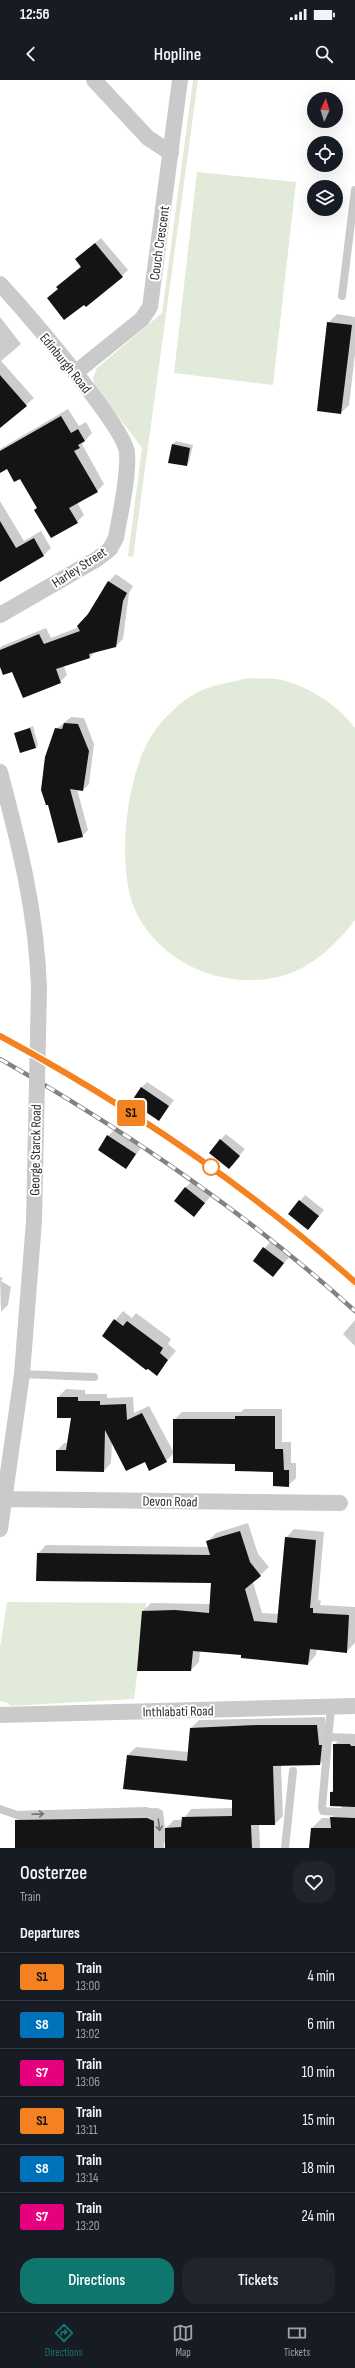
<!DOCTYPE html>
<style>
:root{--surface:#171b24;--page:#20242c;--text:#f1f3f6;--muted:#9ea1a6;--line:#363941;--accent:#0f766e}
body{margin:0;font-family:"Sofia Sans Condensed",sans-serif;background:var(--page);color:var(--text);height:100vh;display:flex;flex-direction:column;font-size:15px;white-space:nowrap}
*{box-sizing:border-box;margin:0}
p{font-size:13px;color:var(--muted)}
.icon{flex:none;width:22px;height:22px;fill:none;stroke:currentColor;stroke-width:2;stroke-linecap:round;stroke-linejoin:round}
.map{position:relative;height:1768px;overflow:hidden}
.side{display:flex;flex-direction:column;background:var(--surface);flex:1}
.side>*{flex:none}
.badge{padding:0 8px;border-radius:3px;font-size:14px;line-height:26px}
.needle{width:26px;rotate:4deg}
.controls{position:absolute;left:307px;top:12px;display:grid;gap:8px}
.controls a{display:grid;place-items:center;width:36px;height:36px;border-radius:50%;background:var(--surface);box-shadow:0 4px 16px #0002;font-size:20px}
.map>.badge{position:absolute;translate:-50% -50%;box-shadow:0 0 0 2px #fff}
h2{padding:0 20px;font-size:15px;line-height:36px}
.round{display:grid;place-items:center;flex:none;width:42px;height:42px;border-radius:16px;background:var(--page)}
.head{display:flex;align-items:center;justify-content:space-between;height:68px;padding:0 20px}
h1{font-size:19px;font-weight:600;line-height:30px}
.primary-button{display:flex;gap:8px;margin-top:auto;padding:8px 20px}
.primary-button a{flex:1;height:46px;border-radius:16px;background:var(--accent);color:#fff;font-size:16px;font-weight:600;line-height:46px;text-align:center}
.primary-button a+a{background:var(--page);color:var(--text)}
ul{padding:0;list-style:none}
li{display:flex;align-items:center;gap:12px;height:48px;padding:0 20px;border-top:1px solid var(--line)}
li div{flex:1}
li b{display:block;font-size:15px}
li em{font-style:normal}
li .badge{min-width:44px;font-weight:700;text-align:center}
.status{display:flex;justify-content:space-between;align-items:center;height:28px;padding:0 20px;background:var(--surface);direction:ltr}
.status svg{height:11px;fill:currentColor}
header{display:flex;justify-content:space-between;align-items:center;height:52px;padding:0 20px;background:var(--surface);font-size:18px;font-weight:600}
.tabs{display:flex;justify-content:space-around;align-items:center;height:56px;border-top:1px solid var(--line);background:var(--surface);font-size:11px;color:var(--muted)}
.tabs a{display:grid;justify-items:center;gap:2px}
.tabs .current{color:var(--accent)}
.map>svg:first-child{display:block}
.green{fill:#e2ebda}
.shadow{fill:#0003}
.building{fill:#141414}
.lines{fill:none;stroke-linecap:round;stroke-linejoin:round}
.service{stroke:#cacaca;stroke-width:8}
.minor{stroke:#cacaca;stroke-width:16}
.rail-casing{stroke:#828282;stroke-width:4.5}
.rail{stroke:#fff;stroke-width:3;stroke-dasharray:9;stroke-linecap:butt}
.minor-bridge{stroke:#cacaca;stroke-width:16}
.oneway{stroke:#747474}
.line-casing{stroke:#fff;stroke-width:9}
.line{stroke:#f58220;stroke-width:6}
.stop-dot{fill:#fff;stroke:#f58220;stroke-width:2}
.labels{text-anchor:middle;stroke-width:4;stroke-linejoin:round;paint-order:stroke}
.street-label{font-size:14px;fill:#2d2d2d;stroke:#fff}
</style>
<div class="status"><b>12:56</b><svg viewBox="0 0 49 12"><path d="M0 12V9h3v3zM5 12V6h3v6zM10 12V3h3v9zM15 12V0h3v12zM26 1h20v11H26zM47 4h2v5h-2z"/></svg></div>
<header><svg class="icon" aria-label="back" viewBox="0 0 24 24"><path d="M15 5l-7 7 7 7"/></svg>Hopline<svg class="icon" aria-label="search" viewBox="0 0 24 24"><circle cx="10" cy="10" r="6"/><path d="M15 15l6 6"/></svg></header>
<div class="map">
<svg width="355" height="1768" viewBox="0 0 355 1768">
<rect width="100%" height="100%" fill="#fff"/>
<path class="green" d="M193,0h5l-65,477 -5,-1 14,-108 -47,-62 -2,-8 4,-10 65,-55z
M197,92l99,10 -23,203 -99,-12z
M248,598c10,1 20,0 29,1 30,6 60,25 78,49v192c-17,22 -38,43 -64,53 -57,21 -128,-5 -155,-61 -21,-44 -10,-141 18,-180 10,-14 23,-27 37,-36 17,-11 38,-13 57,-18z
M7,1522l139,1 -12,96 -124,7 -2,-3 -8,-2v-54z"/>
<path class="shadow" d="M101,158l27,32 -6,6 -63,13 -2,-2 24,-21 1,-12z
M337,234l18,3v37l-6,51 -8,8 -13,-90z
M0,237l21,27 -20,17 33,37 -34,29z
M68,329l11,17 7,-4 6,11 -10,11 22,40 -7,7 -20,11 7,13 -7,7 -39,-15 -18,-29 -13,-10 -7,4v-23z
M176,361l17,4 -4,17 -3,3 -13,-21z
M0,421l24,40 17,-10 10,17 -7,7 -44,16z
M116,494l17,12 -4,7 -6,46 -7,7 -21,6 -5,5 -26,9 3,9 -7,7 -47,-12 -13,-6v-16l2,-2 44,-18 5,10 28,-11 10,-12 20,-34z
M71,637l13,1 10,26 -5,40 -6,6 -6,-1 11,41 -6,6 -23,6 -3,-113z
M33,646l5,19 -2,3 -20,-15z
M147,1002l27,18 -15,20 -18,-32z
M114,1050l27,18 -15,20 -18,-32z
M226,1054l19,15 -16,19 -9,-28z
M191,1102l19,15 -16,19 -9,-28z
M305,1115l19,15 -16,19 -8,-28z
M270,1162l19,15 -10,13 -25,-9z
M0,1197l3,1 -2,3 10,6 -3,18 -7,7z
M123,1231l9,7 4,-5 35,26 -3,5 8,7 -20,23 -53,-39z
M355,1240v26l-12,-12z
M66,1309l19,1v4h22v4l26,-1 1,16 15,-7 25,47 -8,8 -21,-1 -33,-19 -1,22 -7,8 -47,-20 7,-8h4l5,-26h-15v-20z
M244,1329h38v33h9v21h5v15l-8,8 -14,-15 -38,-8 -62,-43 8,-8h59z
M248,1443l10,31 11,13 -16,15 9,31 17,1 7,-76 8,-9 30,3 -6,68 3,1 -1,4 35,2v36l-9,9 -29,-3 -1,6 -8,9 -66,-10 -42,-3 -1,11 -8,8 -48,-59 8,-8 59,1 2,-22 -174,-28 8,-9 163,2 -1,-6 8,-8z
M325,1637l3,38 -8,9 -39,1 2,51 -8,8h-16l1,24h-95v-6l-6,6h-143v-27l10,-10 132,-3 5,3 2,18 9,-9h9l8,-11 42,-1 1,-9 -106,-44 8,-8 53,5 2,-24 8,-8z
M344,1655h11v113h-45l2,-20 10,-10h9l12,-12 -12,-14 3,-3v-44z"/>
<path class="building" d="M95,163l28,34 -37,30 -2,-2 -20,15 -17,-22 11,-9 -2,-2 25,-20 -6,-8z
M327,242l25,3 -11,89 -24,-3z
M0,295l27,31 -27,22z
M61,336l10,17 7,-4 7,12 -7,4 2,3 -6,3 24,41 -29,16 9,15 -27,15 -17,-28 3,-2 -17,-29 -6,3 -7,-13 -7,4v-22z
M172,364l18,4 -3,18 -19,-3z
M0,441l16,27 18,-10 10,18 -44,26z
M108,501l19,12 -4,8 -7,46 -27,7 1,4 -34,11 5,14 -38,15 -11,-26 -9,3 -3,-8v-17l39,-16 5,10 36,-13 -3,-5 11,-12z
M64,643l14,1 11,27 -6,40 -13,-2 13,48 -25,6 -10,-38h-2l-5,-15 4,-33 10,-29 7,1z
M30,648l6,20 -16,5 -6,-20z
M141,1007l28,19 -10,15 -28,-19z
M107,1055l29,19 -10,15 -28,-19z
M220,1059l20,17 -11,13 -20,-16z
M185,1107l20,16 -11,14 -20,-16z
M299,1120l20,16 -11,14 -20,-16z
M263,1167l21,16 -11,14 -20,-16z
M114,1239l9,7 4,-5 36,27 -3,5 8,7 -11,16 -9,-7 -2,1 -44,-34z
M57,1317h21v4h22v4l26,-1 1,16 15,-7 25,49 -18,9 -4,-9 -19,9 -21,-41 -1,42 -48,-1v-21h10l5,-32h-14z
M235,1336h40v33h8l1,21h5v17l-16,-1v-14l-38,-1v-7l-62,-1v-44h62z
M240,1451l10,31 11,14 -16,13 9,32 23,2 8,-86 31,3 -6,68h3v5l36,2 -2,38 -37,-4 -2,16 -67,-7v-3l-48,-4 -2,20h-54l5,-60 33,-1 34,3 2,-30 -175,-2 1,-28 173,2 -4,-14z
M257,1645h60l2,20h3l-2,20 -47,1 2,59h-24l1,23h-87v-20l16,-1 1,-10 50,-1v-16l-109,-11 4,-34 60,6 3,-33z
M333,1664h17l1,2h4v61l-25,-1v-14h3z
M330,1737l25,1v30h-46l2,-20h20z
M147,1738l7,3v27h-139v-28z"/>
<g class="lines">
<path class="service" d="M342,216l13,-106
M22,1294l72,3
M331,1627l-9,100 1,4 32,2
M328,1657l27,1
M0,1729l17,6 129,-4 11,5 2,4 1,28
M285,1768l8,-77"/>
<path class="minor" d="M94,0l54,58 23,15
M0,204c23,25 125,142 127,169 2,23 -7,61 -11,85l-6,11 -13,10 -97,56
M75,293l67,-54 8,-12 30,-227
M0,692c19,71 37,142 39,217
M0,1419l340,4
M0,1449l22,-155 12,-153
M0,1635l355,-9"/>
<g class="rail-casing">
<path id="rail" d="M0,956c127,69 247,150 355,246
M0,979c126,72 247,154 355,252"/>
</g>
<use href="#rail" class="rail"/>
<path class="minor-bridge" d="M34,1141l5,-232"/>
</g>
<defs><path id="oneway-shaft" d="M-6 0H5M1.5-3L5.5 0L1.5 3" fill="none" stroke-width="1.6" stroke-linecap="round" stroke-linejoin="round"/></defs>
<g class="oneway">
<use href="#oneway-shaft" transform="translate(38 1734) rotate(-2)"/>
<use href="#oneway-shaft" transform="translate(159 1745) rotate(83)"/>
</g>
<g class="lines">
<g class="line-casing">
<path id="line" d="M0,956c128,69 247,150 355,246"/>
</g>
<use href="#line" class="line"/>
</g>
<circle class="stop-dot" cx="211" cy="1087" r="8"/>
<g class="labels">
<g class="street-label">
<text transform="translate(159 163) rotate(-82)" y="5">Couch Crescent</text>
<text transform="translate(66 283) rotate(51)" y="5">Edinburgh Road</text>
<text transform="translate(79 487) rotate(-33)" y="5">Harley Street</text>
<text transform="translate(35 1070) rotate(-89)" y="5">George Starck Road</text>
<text transform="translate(170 1421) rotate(1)" y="5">Devon Road</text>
<text transform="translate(178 1631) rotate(-1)" y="5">Inthlabati Road</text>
</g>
</g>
</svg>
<div class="controls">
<a><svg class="needle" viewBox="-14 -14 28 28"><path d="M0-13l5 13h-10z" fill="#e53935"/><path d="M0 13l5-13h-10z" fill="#9ea1a6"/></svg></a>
<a><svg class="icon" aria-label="locate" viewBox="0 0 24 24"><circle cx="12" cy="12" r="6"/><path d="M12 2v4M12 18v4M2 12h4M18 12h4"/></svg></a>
<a><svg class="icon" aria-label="layers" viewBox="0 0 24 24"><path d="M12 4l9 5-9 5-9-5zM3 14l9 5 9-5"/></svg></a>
</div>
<b class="badge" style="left:131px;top:1033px;background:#f58220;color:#111">S1</b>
</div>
<section class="side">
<div class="head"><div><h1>Oosterzee</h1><p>Train</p></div><a class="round"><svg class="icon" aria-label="heart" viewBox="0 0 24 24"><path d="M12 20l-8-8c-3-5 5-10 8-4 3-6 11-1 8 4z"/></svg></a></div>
<h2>Departures</h2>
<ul>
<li><span class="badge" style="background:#f58220;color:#111">S1</span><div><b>Train</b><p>13:00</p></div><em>4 min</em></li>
<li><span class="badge" style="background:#0072bc;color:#fff">S8</span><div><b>Train</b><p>13:02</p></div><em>6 min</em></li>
<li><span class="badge" style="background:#e6007e;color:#fff">S7</span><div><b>Train</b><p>13:06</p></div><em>10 min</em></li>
<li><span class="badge" style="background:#f58220;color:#111">S1</span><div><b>Train</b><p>13:11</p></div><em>15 min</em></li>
<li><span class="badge" style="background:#0072bc;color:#fff">S8</span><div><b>Train</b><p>13:14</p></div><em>18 min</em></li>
<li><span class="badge" style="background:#e6007e;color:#fff">S7</span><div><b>Train</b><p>13:20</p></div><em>24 min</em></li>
</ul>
<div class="primary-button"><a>Directions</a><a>Tickets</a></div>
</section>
<nav class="tabs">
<a class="current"><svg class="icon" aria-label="directions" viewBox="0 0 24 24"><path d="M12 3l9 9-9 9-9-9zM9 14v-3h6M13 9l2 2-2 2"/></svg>Directions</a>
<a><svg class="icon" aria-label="map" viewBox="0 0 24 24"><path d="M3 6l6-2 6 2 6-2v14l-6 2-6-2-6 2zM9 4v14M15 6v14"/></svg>Map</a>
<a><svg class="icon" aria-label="tickets" viewBox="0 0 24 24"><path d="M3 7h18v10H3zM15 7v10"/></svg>Tickets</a>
</nav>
